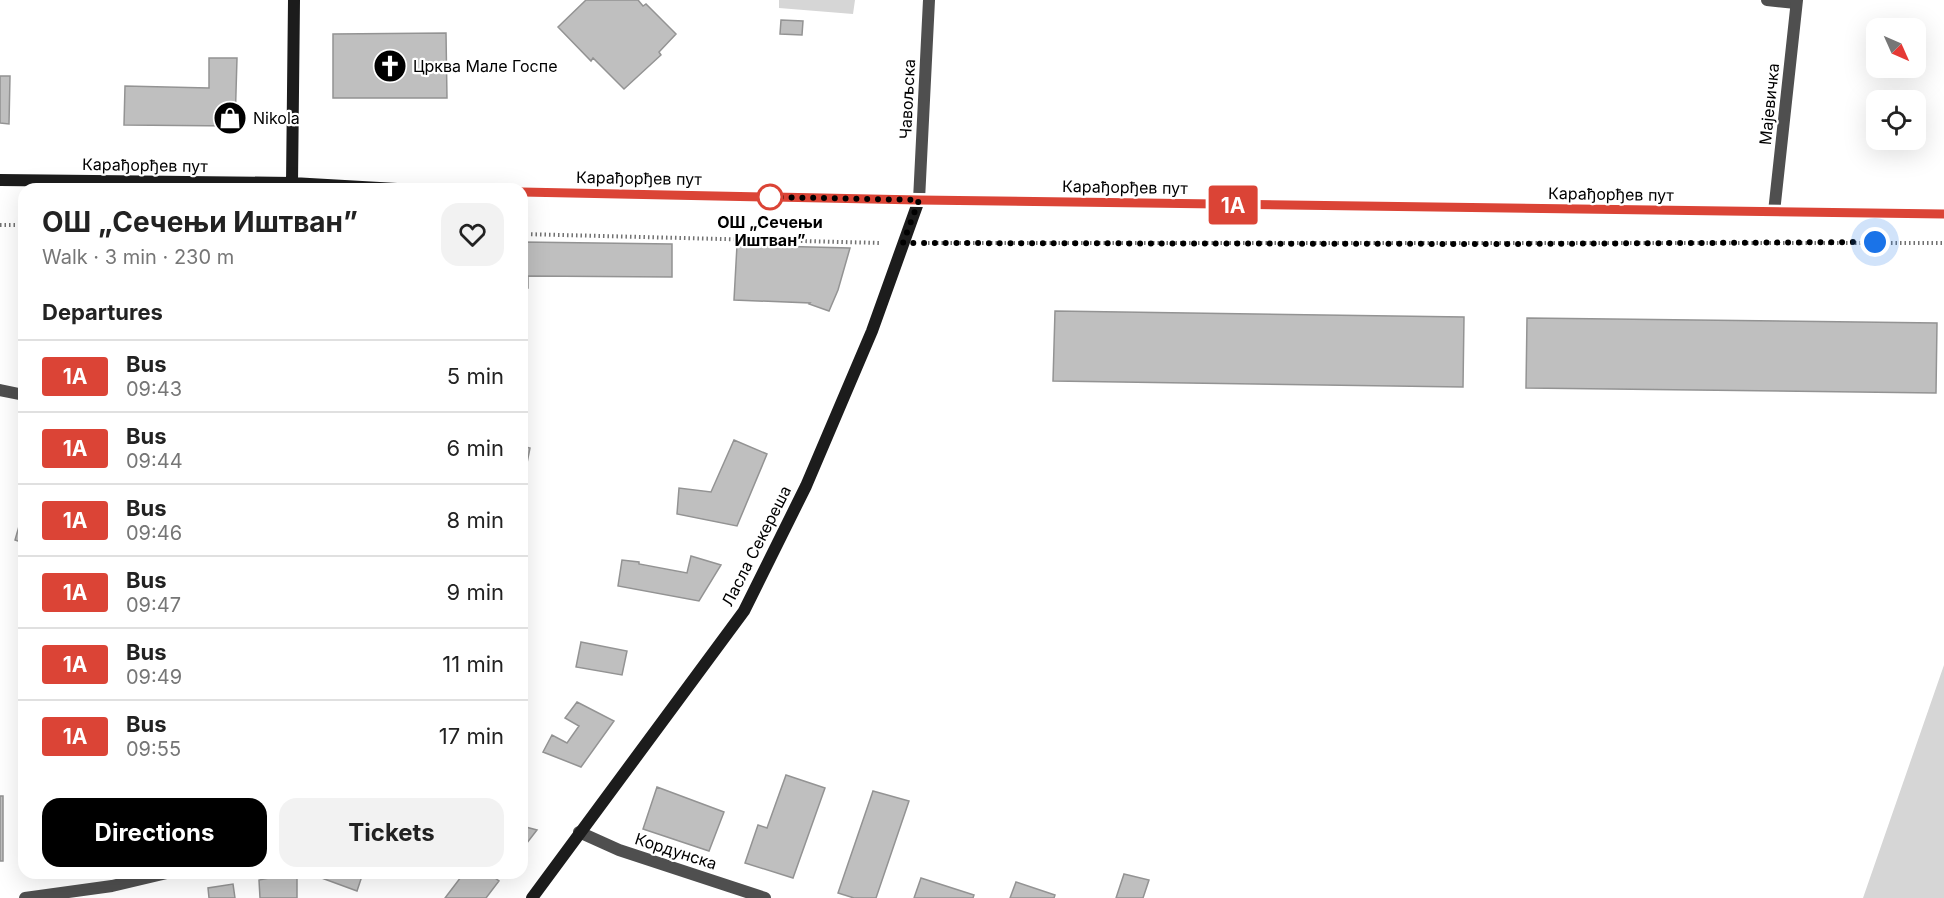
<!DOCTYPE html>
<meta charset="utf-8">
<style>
:root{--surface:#fff;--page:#f2f2f2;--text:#222;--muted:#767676;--line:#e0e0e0;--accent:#000}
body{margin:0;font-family:Inter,sans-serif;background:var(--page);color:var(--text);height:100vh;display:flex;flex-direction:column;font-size:22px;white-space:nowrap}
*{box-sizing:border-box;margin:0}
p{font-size:20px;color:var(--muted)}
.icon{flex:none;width:33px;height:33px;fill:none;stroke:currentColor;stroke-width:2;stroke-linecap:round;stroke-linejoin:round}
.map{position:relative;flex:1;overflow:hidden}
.details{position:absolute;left:18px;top:183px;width:510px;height:696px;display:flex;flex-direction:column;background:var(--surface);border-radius:18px;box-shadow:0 6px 24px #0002}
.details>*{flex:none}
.badge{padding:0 12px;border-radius:4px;font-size:21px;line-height:39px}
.needle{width:39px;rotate:135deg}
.controls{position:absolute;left:1866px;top:18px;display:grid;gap:12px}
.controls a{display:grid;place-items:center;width:60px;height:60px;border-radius:12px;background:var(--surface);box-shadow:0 6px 24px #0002;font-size:30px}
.you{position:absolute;width:30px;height:30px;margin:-15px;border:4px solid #fff;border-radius:50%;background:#1a73e8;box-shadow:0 0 0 9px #1a73e833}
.map>.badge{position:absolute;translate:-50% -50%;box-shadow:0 0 0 3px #fff}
h2{padding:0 24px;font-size:22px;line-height:54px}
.round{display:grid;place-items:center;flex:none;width:63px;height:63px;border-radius:18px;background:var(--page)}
.overview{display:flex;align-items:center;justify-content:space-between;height:102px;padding:0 24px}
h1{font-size:28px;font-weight:700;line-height:45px}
.button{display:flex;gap:12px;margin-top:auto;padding:12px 24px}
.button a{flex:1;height:69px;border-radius:18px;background:var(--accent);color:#fff;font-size:24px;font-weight:700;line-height:69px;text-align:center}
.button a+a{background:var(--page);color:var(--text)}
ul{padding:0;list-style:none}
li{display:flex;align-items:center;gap:18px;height:72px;padding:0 24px;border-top:2px solid var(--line)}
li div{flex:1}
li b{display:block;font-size:22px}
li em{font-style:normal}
li .badge{min-width:66px;font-weight:700;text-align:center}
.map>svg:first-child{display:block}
.green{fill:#d6d6d6}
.building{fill:#bfbfbf;stroke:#939393;stroke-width:1.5}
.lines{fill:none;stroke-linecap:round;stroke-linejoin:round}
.path{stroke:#717171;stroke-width:4;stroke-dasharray:1.5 3;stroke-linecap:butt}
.lane{stroke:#4f4f4f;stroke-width:12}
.street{stroke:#4f4f4f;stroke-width:12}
.secondary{stroke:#1c1c1c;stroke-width:12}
.line-casing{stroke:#fff;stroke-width:14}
.line{stroke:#db4436;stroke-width:9}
.walk{stroke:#000;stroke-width:6;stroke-dasharray:0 10.8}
.stop-dot{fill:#fff;stroke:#db4436;stroke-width:3}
.labels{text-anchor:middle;stroke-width:4.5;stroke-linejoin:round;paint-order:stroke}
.poi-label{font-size:16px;fill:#000;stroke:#fff;text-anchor:start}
.street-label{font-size:16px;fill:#000;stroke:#fff}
.stop-label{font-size:16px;font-weight:bold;fill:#000;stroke:#fff}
</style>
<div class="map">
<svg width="1944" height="898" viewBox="0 0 1944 898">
<rect width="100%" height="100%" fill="#fff"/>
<path class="green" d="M779,0h76l-2,14 -74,-6z
M1944,665v233h-81z"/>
<path class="building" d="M586,0h52l5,6 3,-2 30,30 -17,18 2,3 -37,34 -31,-31 -2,3 -33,-34z
M781,20l22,1 -1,14 -22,-1z
M446,33l1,65h-114v-64z
M209,58h28l-2,68 -111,-1 1,-39 84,2z
M0,76h10l-1,48 -9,-1z
M522,242l150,2v33l-144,-1v12h-6z
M737,245l113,3 -12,42 -9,21 -20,-7 1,-1 -76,-3z
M1055,311l409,6 -1,70 -410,-6z
M1527,318l410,5 -1,70 -410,-5z
M734,440l33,14 -30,72 -60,-12 2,-26 32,4z
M522,446l8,2 -7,35h-1z
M24,509v34l-9,-3z
M691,556l30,9 -22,36 -81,-15 4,-26 17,2v2l48,9z
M581,642l46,9 -5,24 -46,-8z
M577,702l37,19 -33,46 -38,-15 9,-17 15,8 12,-17 -14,-8z
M786,775l39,13 -32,90 -48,-15 13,-38 9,3z
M657,787l67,25 -15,39 -66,-22z
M873,791l36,10 -33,97h-22l-16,-5z
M0,796h3v65h-3z
M522,826l15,4 -14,18h-1z
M308,873h55l-6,18z
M464,873h24l11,8 -13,17h-41z
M1124,874l25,6 -6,18h-27z
M269,878h28v20h-37l-1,-18z
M921,878l53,17 -1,3h-59z
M1016,882l39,13 -1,3h-44z
M233,884l2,14h-26l-1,-10z"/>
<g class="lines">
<path class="path" d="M0,225h24
M522,234l359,9
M928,243h1016"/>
<path class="lane" d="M1767,0l29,3"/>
<path class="street" d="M919,200l10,-200
M1774,212l23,-212
M0,390l24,5
M579,832l40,18 146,48
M25,898l87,-12 55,-13"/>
<path class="secondary" d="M0,180l292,3 105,6
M292,183l2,-183
M522,192l397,8 1025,14
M532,898l212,-287 62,-125 66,-155 47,-131"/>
</g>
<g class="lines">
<g class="line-casing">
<path id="line" d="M522,192l397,8 1025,14"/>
</g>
<use href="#line" class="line"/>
<path class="walk" d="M770,197l149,3 -16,43 602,1 370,-2"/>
</g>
<defs>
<g id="church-disc" transform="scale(1.725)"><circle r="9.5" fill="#000" stroke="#fff"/><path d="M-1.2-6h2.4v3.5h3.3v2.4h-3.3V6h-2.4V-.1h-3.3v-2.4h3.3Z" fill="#fff"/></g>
<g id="shop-disc" transform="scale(1.725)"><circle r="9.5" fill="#000" stroke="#fff"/><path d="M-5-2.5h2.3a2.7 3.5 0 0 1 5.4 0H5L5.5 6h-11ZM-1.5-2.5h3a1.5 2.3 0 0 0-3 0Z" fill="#fff"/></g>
</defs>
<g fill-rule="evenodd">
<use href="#church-disc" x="390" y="66"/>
<use href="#shop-disc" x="230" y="118"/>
</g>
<circle class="stop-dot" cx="770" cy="197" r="12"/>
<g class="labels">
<g class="poi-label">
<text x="413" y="72">Црква Мале Госпе</text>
<text x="253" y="124">Nikola</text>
</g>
<g class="street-label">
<text transform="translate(907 99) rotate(-87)" y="6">Чавољска</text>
<text transform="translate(1769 104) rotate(-84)" y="6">Мајевичка</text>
<text transform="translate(145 165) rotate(1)" y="6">Карађорђев пут</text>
<text transform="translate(639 178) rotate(1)" y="6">Карађорђев пут</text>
<text transform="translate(1125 187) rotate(1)" y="6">Карађорђев пут</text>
<text transform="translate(1611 194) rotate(1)" y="6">Карађорђев пут</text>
<text transform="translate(756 546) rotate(-63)" y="6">Ласла Секереша</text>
<text transform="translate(676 851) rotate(18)" y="6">Кордунска</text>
</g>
<g class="stop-label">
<text x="770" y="228">ОШ „Сечењи<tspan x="770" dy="18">Иштван”</tspan></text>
</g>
</g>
</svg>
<div class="controls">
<a><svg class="needle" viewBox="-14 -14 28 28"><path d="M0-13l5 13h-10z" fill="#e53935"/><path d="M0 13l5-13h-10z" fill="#767676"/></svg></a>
<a><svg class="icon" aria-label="locate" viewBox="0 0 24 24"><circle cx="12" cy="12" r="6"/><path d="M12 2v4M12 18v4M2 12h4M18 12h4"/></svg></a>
</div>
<div class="you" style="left:1875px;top:242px"></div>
<b class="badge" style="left:1233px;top:205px;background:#db4436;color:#fff">1A</b>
<section class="details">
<div class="overview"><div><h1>ОШ „Сечењи Иштван”</h1><p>Walk · 3 min · 230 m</p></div><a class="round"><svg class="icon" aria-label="heart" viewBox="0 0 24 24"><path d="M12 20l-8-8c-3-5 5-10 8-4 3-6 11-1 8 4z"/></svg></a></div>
<h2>Departures</h2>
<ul>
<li><span class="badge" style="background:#db4436;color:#fff">1A</span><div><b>Bus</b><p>09:43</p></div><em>5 min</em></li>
<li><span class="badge" style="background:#db4436;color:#fff">1A</span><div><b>Bus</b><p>09:44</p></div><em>6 min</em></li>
<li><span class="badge" style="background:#db4436;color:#fff">1A</span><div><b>Bus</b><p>09:46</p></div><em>8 min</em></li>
<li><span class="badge" style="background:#db4436;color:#fff">1A</span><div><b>Bus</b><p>09:47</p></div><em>9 min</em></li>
<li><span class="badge" style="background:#db4436;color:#fff">1A</span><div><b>Bus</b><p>09:49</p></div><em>11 min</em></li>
<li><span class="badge" style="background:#db4436;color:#fff">1A</span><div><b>Bus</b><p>09:55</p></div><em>17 min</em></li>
</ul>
<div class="button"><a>Directions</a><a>Tickets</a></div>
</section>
</div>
